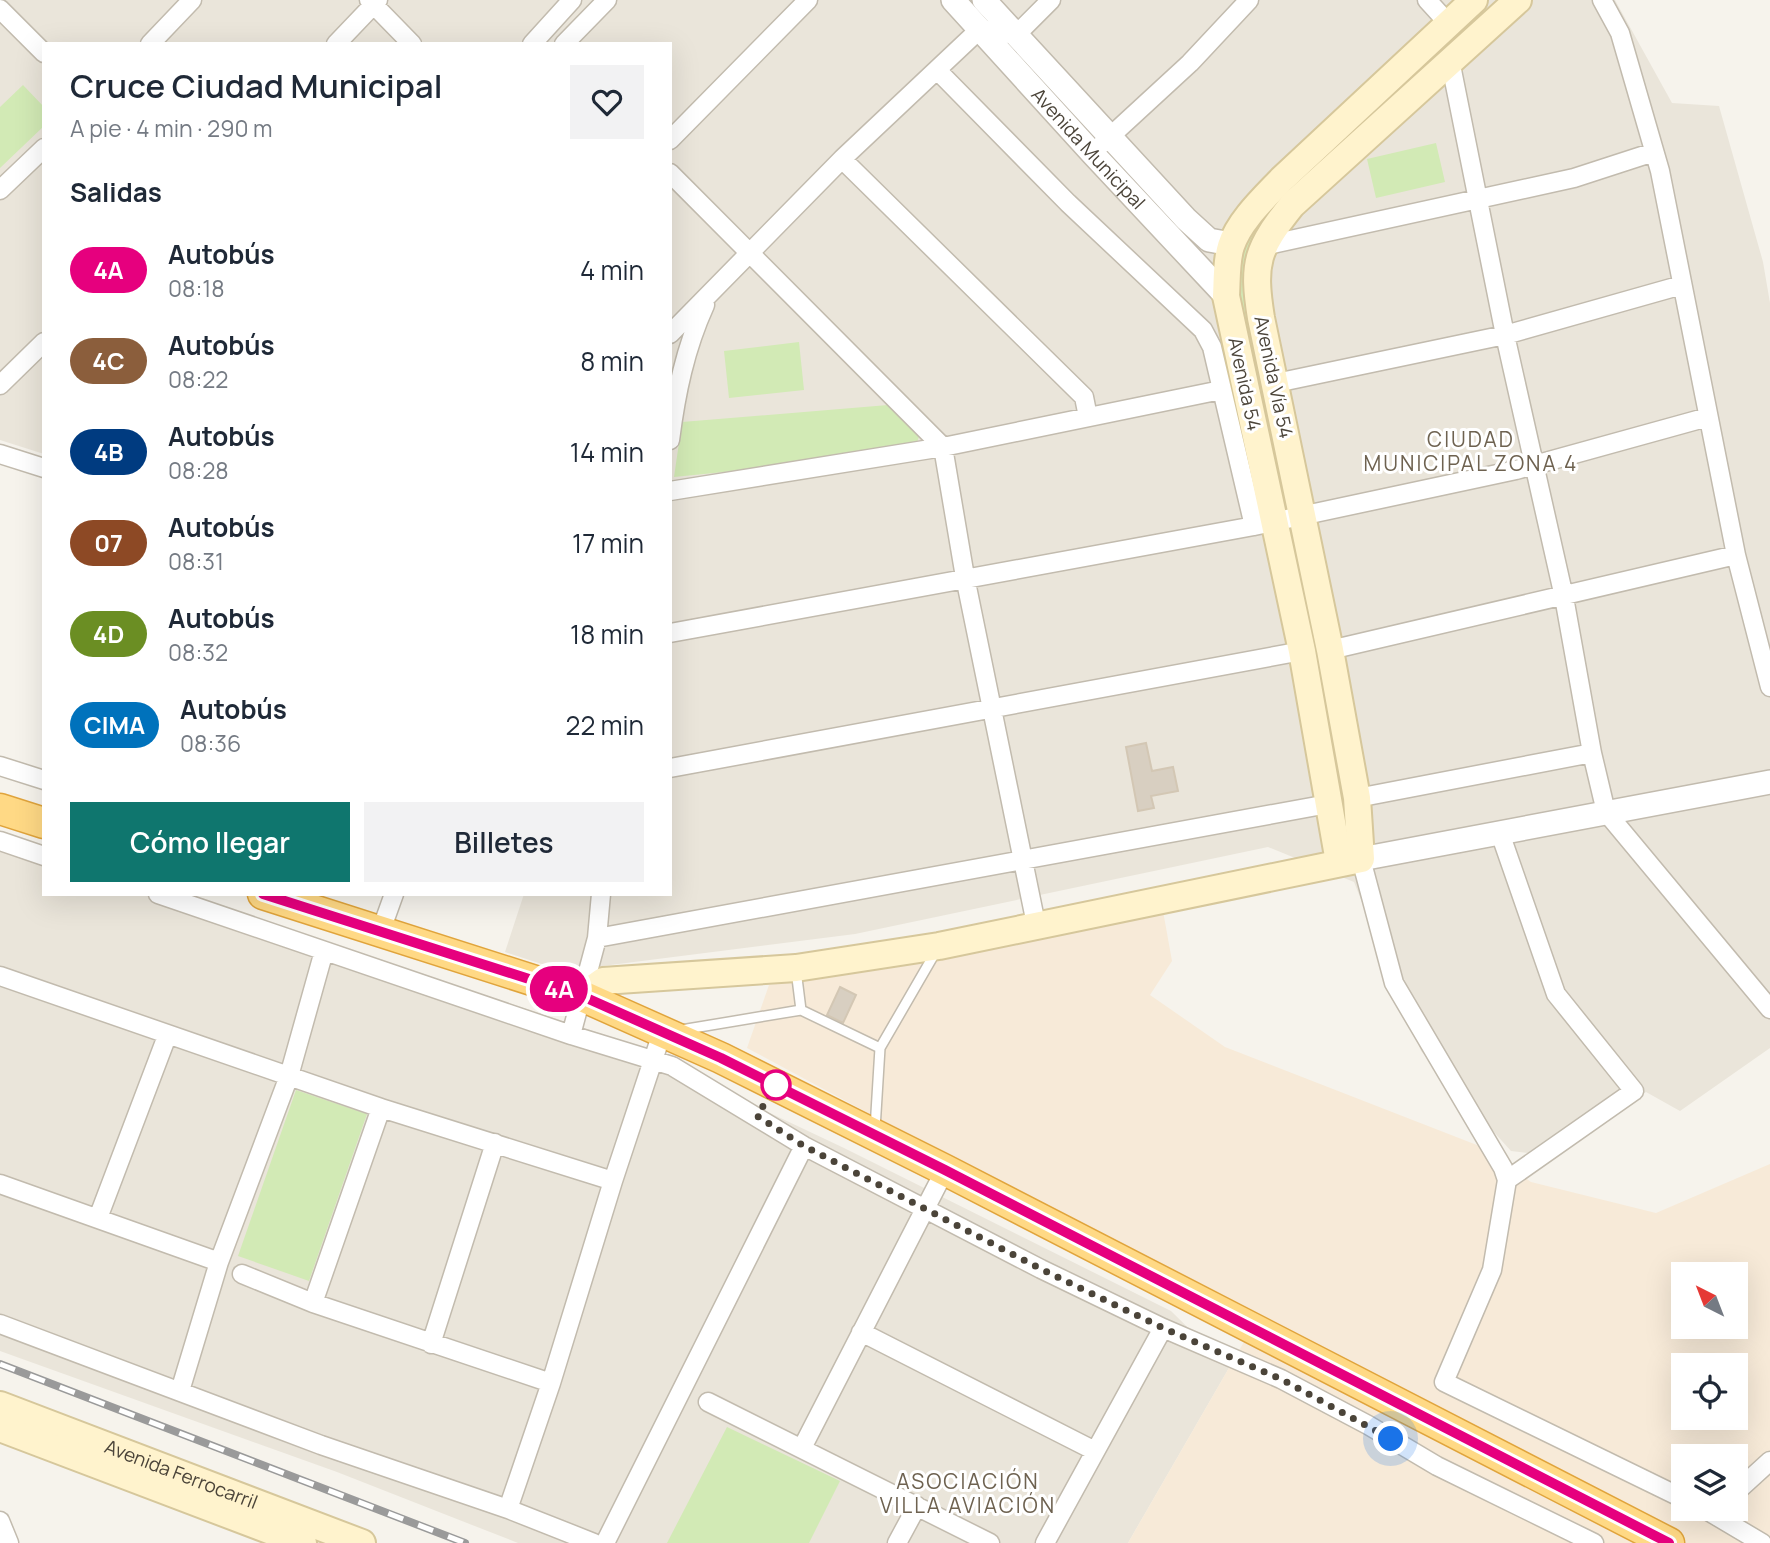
<!DOCTYPE html>
<html lang="es">
<meta charset="utf-8">
<style>
:root{--surface:#fff;--page:#f2f2f3;--text:#1f2937;--muted:#747a83;--accent:#0f766e}
body{margin:0;font-family:Manrope,sans-serif;background:var(--page);color:var(--text);height:100vh;display:flex;flex-direction:column;font-size:26px;white-space:nowrap}
*{box-sizing:border-box;margin:0}
p{font-size:23px;color:var(--muted)}
.icon{flex:none;width:38px;height:38px;fill:none;stroke:currentColor;stroke-width:2;stroke-linecap:round;stroke-linejoin:round}
.map{position:relative;flex:1;overflow:hidden}
.sheet{position:absolute;left:42px;top:42px;width:630px;height:854px;display:flex;flex-direction:column;background:var(--surface);border-radius:0px;box-shadow:0 7px 28px #0002}
.sheet>*{flex:none}
.badge{padding:0 14px;border-radius:23px;font-size:24px;line-height:46px}
.needle{width:46px;rotate:318deg}
.tools{position:absolute;left:1671px;top:1262px;display:grid;gap:14px}
.tools a{display:grid;place-items:center;width:77px;height:77px;border-radius:0px;background:var(--surface);box-shadow:0 7px 28px #0002;font-size:35px}
.you{position:absolute;width:35px;height:35px;margin:-18px;border:5px solid #fff;border-radius:50%;background:#1a73e8;box-shadow:0 0 0 10px #1a73e833}
.map>.badge{position:absolute;translate:-50% -50%;box-shadow:0 0 0 4px #fff}
h2{padding:0 28px;font-size:26px;line-height:63px}
.round{display:grid;place-items:center;flex:none;width:74px;height:74px;border-radius:0px;background:var(--page)}
.overview{display:flex;align-items:center;justify-content:space-between;height:119px;padding:0 28px}
h1{font-size:33px;font-weight:600;line-height:52px}
.action{display:flex;gap:14px;margin-top:auto;padding:14px 28px}
.action a{flex:1;height:80px;border-radius:0px;background:var(--accent);color:#fff;font-size:28px;font-weight:600;line-height:80px;text-align:center}
.action a+a{background:var(--page);color:var(--text)}
ul{padding:0;list-style:none}
li{display:flex;align-items:center;gap:21px;height:91px;padding:0 28px}
li div{flex:1}
li b{display:block;font-size:26px}
li em{font-style:normal}
li .badge{min-width:77px;font-weight:700;text-align:center}
.map>svg:first-child{display:block}
.residential{fill:#eae5da}
.commercial{fill:#f7ead8;fill-rule:evenodd}
.green{fill:#d2eab5}
.building{fill:#d8cfc1;stroke:#d3c7b4;stroke-width:2}
.lines{fill:none;stroke-linecap:round;stroke-linejoin:round}
.service-casing{stroke:#c2bbae;stroke-width:12}
.minor-casing{stroke:#c2bbae;stroke-width:21}
.tertiary-casing{stroke:#c2bbae;stroke-width:26}
.secondary-casing{stroke:#d6c79b;stroke-width:30}
.trunk-casing{stroke:#e0a43c;stroke-width:33}
.service{stroke:#fff;stroke-width:9}
.minor{stroke:#fff;stroke-width:18}
.tertiary{stroke:#fff;stroke-width:23}
.secondary{stroke:#fff3cd;stroke-width:26}
.trunk{stroke:#ffd985;stroke-width:30}
.rail-casing{stroke:#9a9a9a;stroke-width:8}
.rail{stroke:#fff;stroke-width:5;stroke-dasharray:16;stroke-linecap:butt}
.line-casing{stroke:#fff;stroke-width:16}
.line{stroke:#e6007e;stroke-width:10}
.walk{stroke:#4b4439;stroke-width:7;stroke-dasharray:0 12.6}
.stop-dot{fill:#fff;stroke:#e6007e;stroke-width:3.5}
.labels{text-anchor:middle;stroke-width:6;stroke-linejoin:round;paint-order:stroke}
.street-label{font-size:19px;fill:#4b4439;stroke:#fff}
.neighbourhood-label{font-size:21px;letter-spacing:2px;fill:#6e6250;stroke:#fff}
</style>
<div class="map">
<svg width="1770" height="1543" viewBox="0 0 1770 1543">
<rect width="100%" height="100%" fill="#f6f3ec"/>
<path class="residential" d="M0,0h1615l57,103 47,3 44,156 7,41v745l-90,63 -34,-19 -110,62 -25,-3 -90,-100 -67,-169 -86,-35 -413,87 -292,37 -58,-19 19,-58h146v-850h-626v410l-44,-14z
M0,834l44,15v45h136l422,140 242,114 327,163 58,57 -101,175h-610l-181,-71 -337,-121z"/>
<path class="commercial" d="M1163,911l9,50 -22,34 75,52 257,100 49,35 125,31 114,-49v379h-642l128,-222 -509,-273 22,-63 199,-33zM1684,1274h52v52h-52zM1684,1365h52v53h-52zM1684,1456h52v52h-52z"/>
<path class="green" d="M1463,20l8,9 -212,203 26,247 -9,2 -39,-189 2,-30 11,-34z
M23,85l21,22v19l-44,42v-61z
M1436,143l9,39 -69,16 -9,-39z
M799,342l5,48 -75,8 -5,-47z
M888,405l32,28 -3,10 -153,25 -90,9 8,-55z
M296,1090l71,24 -58,167 -71,-25z
M727,1427l113,54 -31,62h-142z"/>
<path class="building" d="M1146,743l6,28 21,-4 5,24 -27,5 3,12 -16,3 -12,-64z
M840,987l16,8 -13,28 -16,-8z"/>
<g class="lines">
<g class="service-casing">
<path id="service" d="M796,970l5,40
M681,1030l120,-20 79,38 -5,81
M880,1048l55,-95"/>
</g>
<g class="minor-casing">
<path id="minor" d="M369,0l43,44
M1427,0l21,23
M1602,0l18,33 40,138 76,384 34,132
M0,9l44,44
M150,44l42,-44
M336,44l42,-44
M532,44l40,-44
M564,44l43,-44
M1450,60l55,275 59,262 28,156 14,59 164,197
M937,70l131,133 135,127 9,17 42,179
M670,140l138,-140
M1102,144l88,-81 59,-63
M842,159l242,238 4,20
M670,173l273,274 22,130 71,347
M0,190l44,-42
M1263,246l311,-68 80,-26
M670,334l172,-175 138,-130 36,6 35,-35
M1276,383l229,-48 177,-50
M0,385l44,-43
M670,440c6,-47 15,-91 35,-135
M0,454l44,14
M670,491l273,-44 278,-57
M670,633l584,-107 262,-56 192,-53
M1330,650l406,-95
M0,766l44,14
M670,768l632,-117
M1357,798l235,-45
M1500,833l56,161 78,97 -127,89
M0,841l44,15
M1361,859l33,124 109,185 4,12 -15,90 -48,112 240,117
M158,894l413,141 101,31 132,80 237,123 122,59 118,51 87,46 69,41 157,77
M380,933l14,-39
M597,938l731,-134
M0,976l381,132 232,73
M571,1035l26,-97 4,-44
M0,1184l219,78
M98,1218l69,-182
M242,1274l71,29 238,80
M313,1303l68,-195
M0,1324l321,121 187,64 86,34
M861,1332l234,119
M431,1344l64,-201
M180,1391l39,-129 70,-186 35,-125
M708,1402l282,141
M802,1448l143,-278
M1736,1492l34,-31
M1703,1508l59,35
M508,1509l43,-126 62,-202 49,-148
M0,1521l9,22
M605,1543l199,-397
M897,1543l20,-37
M1045,1543l118,-215"/>
</g>
<g class="tertiary-casing">
<g id="tertiary">
<path id="s1" d="M953,0l140,154 133,142"/>
<path d="M984,0l202,219 23,21 22,4"/>
<path d="M1361,859l409,-77"/>
</g>
</g>
<g class="secondary-casing">
<g id="secondary">
<path d="M1339,862l-37,-211 -76,-355c1,-16 0,-35 5,-50 8,-25 33,-48 51,-67l192,-179"/>
<path d="M582,996l21,-15 193,-13 143,-22 422,-87 -4,-61 -27,-148 -69,-332c-9,-56 -4,-69 31,-113l226,-205"/>
<path id="s2" d="M0,1405l362,138"/>
<path d="M0,1428l303,115"/>
</g>
</g>
<g class="trunk-casing">
<path id="trunk" d="M0,809l44,14
M263,894l319,102 139,62 224,112 724,373"/>
</g>
<use href="#service" class="service"/>
<use href="#minor" class="minor"/>
<use href="#tertiary" class="tertiary"/>
<use href="#secondary" class="secondary"/>
<use href="#trunk" class="trunk"/>
<g class="rail-casing">
<path id="rail" d="M0,1364l465,179"/>
</g>
<use href="#rail" class="rail"/>
</g>
<g class="lines">
<g class="line-casing">
<path id="line" d="M263,894l319,102 139,62 224,112 724,373"/>
</g>
<use href="#line" class="line"/>
<path class="walk" d="M776,1085l-19,31 47,30 237,123 122,59 118,51 110,60"/>
</g>
<circle class="stop-dot" cx="776" cy="1085" r="14"/>
<g class="labels">
<g class="street-label">
<text dy="7" stroke="none"><textPath href="#s1" startOffset="201">Avenida Municipal</textPath></text>
<text transform="translate(1274 377) rotate(78)" y="7">Avenida Vía 54</text>
<text transform="translate(1245 384) rotate(78)" y="7">Avenida 54</text>
<text dy="7" stroke="none"><textPath href="#s2" startOffset="194">Avenida Ferrocarril</textPath></text>
</g>
<g class="neighbourhood-label">
<text x="1471" y="447">CIUDAD<tspan x="1471" dy="24">MUNICIPAL ZONA 4</tspan></text>
<text x="968" y="1489">ASOCIACIÓN<tspan x="968" dy="24">VILLA AVIACIÓN</tspan></text>
</g>
</g>
</svg>
<div class="tools">
<a><svg class="needle" viewBox="-14 -14 28 28"><path d="M0-13l5 13h-10z" fill="#e53935"/><path d="M0 13l5-13h-10z" fill="#747a83"/></svg></a>
<a><svg class="icon" aria-label="locate" viewBox="0 0 24 24"><circle cx="12" cy="12" r="6"/><path d="M12 2v4M12 18v4M2 12h4M18 12h4"/></svg></a>
<a><svg class="icon" aria-label="layers" viewBox="0 0 24 24"><path d="M12 4l9 5-9 5-9-5zM3 14l9 5 9-5"/></svg></a>
</div>
<div class="you" style="left:1391px;top:1439px"></div>
<b class="badge" style="left:559px;top:989px;background:#e6007e;color:#fff">4A</b>
<section class="sheet">
<div class="overview"><div><h1>Cruce Ciudad Municipal</h1><p>A pie · 4 min · 290 m</p></div><a class="round"><svg class="icon" aria-label="heart" viewBox="0 0 24 24"><path d="M12 20l-8-8c-3-5 5-10 8-4 3-6 11-1 8 4z"/></svg></a></div>
<h2>Salidas</h2>
<ul>
<li><span class="badge" style="background:#e6007e;color:#fff">4A</span><div><b>Autobús</b><p>08:18</p></div><em>4 min</em></li>
<li><span class="badge" style="background:#8b5e3c;color:#fff">4C</span><div><b>Autobús</b><p>08:22</p></div><em>8 min</em></li>
<li><span class="badge" style="background:#003b80;color:#fff">4B</span><div><b>Autobús</b><p>08:28</p></div><em>14 min</em></li>
<li><span class="badge" style="background:#8d4925;color:#fff">07</span><div><b>Autobús</b><p>08:31</p></div><em>17 min</em></li>
<li><span class="badge" style="background:#6b8e23;color:#fff">4D</span><div><b>Autobús</b><p>08:32</p></div><em>18 min</em></li>
<li><span class="badge" style="background:#0072bc;color:#fff">CIMA</span><div><b>Autobús</b><p>08:36</p></div><em>22 min</em></li>
</ul>
<div class="action"><a>Cómo llegar</a><a>Billetes</a></div>
</section>
</div>
